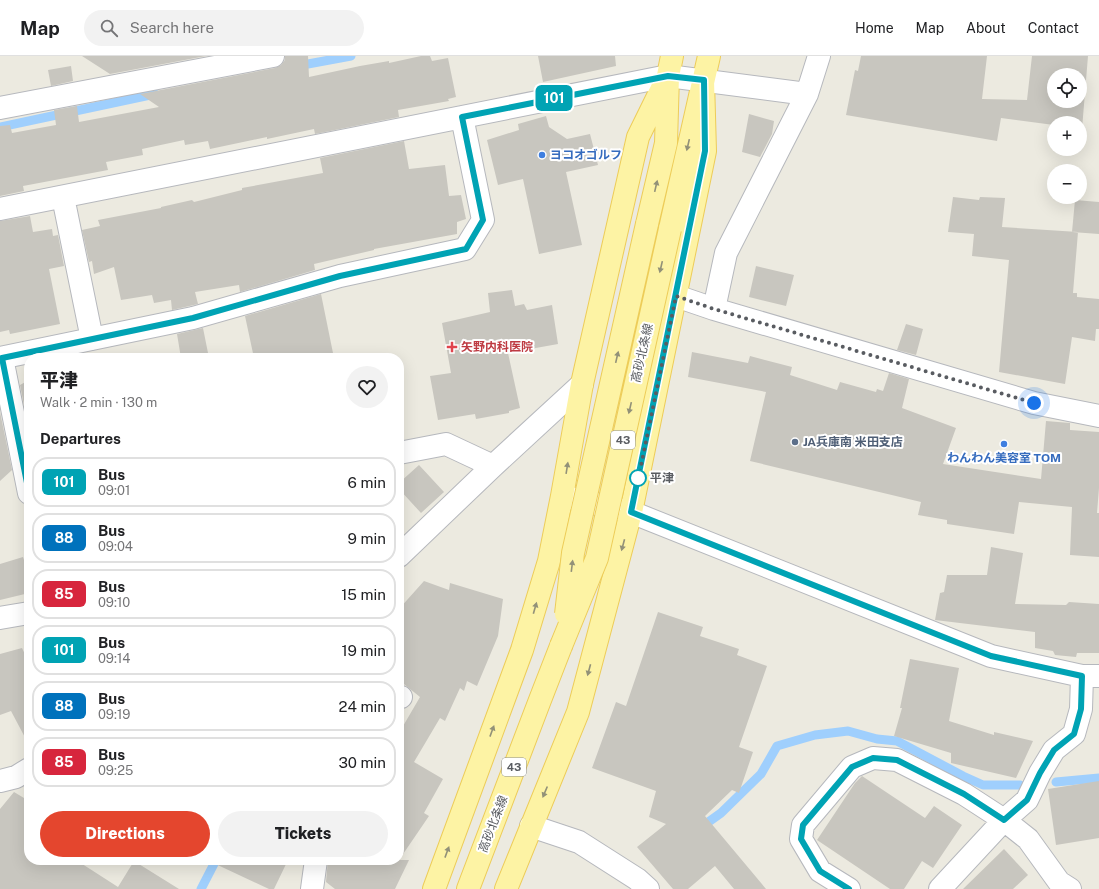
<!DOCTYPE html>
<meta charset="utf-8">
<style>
:root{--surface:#fff;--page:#f2f2f2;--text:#202124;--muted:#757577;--line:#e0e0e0;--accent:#e4462e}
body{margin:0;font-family:"Public Sans","Noto Sans JP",sans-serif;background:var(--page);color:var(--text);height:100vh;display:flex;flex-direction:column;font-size:15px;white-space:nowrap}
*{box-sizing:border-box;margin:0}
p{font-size:13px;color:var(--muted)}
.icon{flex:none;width:22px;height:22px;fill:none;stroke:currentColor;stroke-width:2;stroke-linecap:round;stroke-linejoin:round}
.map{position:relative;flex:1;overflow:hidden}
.drawer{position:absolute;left:24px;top:297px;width:380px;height:512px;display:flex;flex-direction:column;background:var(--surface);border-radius:16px;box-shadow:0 4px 16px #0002}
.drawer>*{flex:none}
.badge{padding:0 8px;border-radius:6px;font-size:14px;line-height:26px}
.tools{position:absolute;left:1047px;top:12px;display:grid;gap:8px}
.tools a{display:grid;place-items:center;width:40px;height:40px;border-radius:50%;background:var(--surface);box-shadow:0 4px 16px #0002;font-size:20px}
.you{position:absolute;width:20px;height:20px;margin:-10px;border:3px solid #fff;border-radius:50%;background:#1a73e8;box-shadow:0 0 0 6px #1a73e833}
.map>.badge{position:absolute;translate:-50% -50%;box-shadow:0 0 0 2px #fff}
h2{padding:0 16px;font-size:15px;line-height:36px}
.round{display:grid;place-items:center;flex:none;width:42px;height:42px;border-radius:21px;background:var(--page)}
.headline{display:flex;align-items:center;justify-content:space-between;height:68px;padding:0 16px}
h1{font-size:19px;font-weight:800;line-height:30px}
.button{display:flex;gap:8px;margin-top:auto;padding:8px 16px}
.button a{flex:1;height:46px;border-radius:24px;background:var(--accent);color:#fff;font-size:16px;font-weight:800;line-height:46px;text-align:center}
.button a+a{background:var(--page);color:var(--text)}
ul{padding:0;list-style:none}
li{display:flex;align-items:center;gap:12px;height:50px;margin:0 8px 6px;padding:0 8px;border:2px solid var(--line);border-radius:16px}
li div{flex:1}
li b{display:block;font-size:15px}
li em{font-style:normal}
li .badge{min-width:44px;font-weight:700;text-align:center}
header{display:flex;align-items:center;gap:24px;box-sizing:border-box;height:56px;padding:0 20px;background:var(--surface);border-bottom:1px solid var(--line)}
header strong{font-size:19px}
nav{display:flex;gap:22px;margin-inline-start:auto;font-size:14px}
.search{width:280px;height:36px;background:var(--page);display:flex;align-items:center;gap:10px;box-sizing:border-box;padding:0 14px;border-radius:22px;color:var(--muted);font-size:15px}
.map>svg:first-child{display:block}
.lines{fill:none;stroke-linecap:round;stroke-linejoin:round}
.stream{stroke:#9fcffd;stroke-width:9}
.building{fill:#c8c6bf;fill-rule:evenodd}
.minor-casing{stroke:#b6b8bd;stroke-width:24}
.primary-casing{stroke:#edcc58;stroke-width:24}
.minor{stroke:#fff;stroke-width:22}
.primary{stroke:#fdf3a4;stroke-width:22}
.primary-bridge-casing{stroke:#edcc58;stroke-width:24;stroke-linecap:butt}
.primary-bridge{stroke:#fdf3a4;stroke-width:22}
.oneway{fill:#929178}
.line-casing{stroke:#fff;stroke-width:9}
.line{stroke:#00a3b4;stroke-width:6}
.walk{stroke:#595c61;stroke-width:4;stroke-dasharray:0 7.2}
.shop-dot{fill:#3f7fe0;stroke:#fff;stroke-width:1.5}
.health-dot{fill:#e0444e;stroke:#fff;stroke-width:1.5}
.service-dot{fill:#5c6f8a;stroke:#fff;stroke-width:1.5}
.stop-dot{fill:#fff;stroke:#00a3b4;stroke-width:2}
.labels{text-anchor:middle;stroke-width:4;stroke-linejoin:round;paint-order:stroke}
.shield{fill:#fff;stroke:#8b8d90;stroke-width:1}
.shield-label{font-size:11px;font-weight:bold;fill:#595c61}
.shop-label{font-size:12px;font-weight:bold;fill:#366cbe;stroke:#fff;text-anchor:start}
.health-label{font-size:12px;font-weight:bold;fill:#be3a42;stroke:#fff;text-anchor:start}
.street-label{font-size:12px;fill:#595c61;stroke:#fff}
.service-label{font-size:12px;font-weight:bold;fill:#4e5e75;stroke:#fff;text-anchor:start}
.stop-label{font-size:12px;font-weight:bold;fill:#595c61;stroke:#fff;text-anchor:start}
</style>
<header>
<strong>Map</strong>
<div class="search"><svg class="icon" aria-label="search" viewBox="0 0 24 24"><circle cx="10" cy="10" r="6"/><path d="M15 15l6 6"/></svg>Search here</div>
<nav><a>Home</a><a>Map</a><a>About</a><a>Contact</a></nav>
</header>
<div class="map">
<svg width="1099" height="833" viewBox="0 0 1099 833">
<rect width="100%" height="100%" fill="#eceae0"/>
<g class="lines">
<path class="stream" d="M297,10l54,-10
M0,71l155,-33
M1056,726l43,-4
M700,772l21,-15 40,-39 16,-28 38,-11 33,-4 29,8 20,2 66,35 20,9h37
M201,833l15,-29"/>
</g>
<path class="building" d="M82,0h124l-96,18z
M285,0h23l1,21 51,-11 29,-5v2l32,-7h9l2,5 16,-3 8,39 -8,2 1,2 -51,9 1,7 -84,17 -1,-5 -47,10v-2l-57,12 -2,-8 -23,4 -1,-5 -42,9 1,6 -37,7 2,8 -85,16 1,5 -24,5v-70l10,-1 2,8 44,-8 -2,-15 23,-4 2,16 80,-15 -19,-13 135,-26 6,-3 4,-5z
M538,0h77l1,10 -73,16z
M861,0h126l-5,43 45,1 5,-44h56l-6,73 -2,-1v-5h-26v2l-53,-7 -4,23 -151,-26 9,-45 3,1zM1054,19h26v26h-26z
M71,10l2,15 -22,5 -3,-16z
M749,58l25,7 -2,13 -12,23 -18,-5z
M546,60l3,11 18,12 23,-5 8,31 -32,7 16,73 -43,9 -16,-75 -25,6 -11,-45 32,-10 -1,-6z
M404,85l5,28 36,-4 4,31 12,-1 5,24 -9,3v12l-83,15v1l-60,14 1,6 -75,22 -1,-7 -44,7 3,12 -26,6 -1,-10 -17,3 -2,-8 -31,5 -7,-33 -20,7 -2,-13 -3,1 -7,-32 18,-4 -2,-6 63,-12v-1l31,-7 2,2 48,-12v-2l81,-15 -3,-15z
M953,141l26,3 1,-3 25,1 -3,29 76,5 -5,61h4v4l22,2v30h-3l-1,12 -23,-4 -7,47 -66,-12 10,-112 -37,-4 2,-22 -26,-2z
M1075,144l24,2v32l-27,-2z
M30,160l3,16 19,-3 1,7 5,-1 6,31 -15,3 11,55 -50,10 -1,-4 -9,2v-111z
M756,210l38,9 -8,31 -37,-9z
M512,234l3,16 9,-2 3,6 25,-5 6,39 -50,9 12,55 -11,3v2l-33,6 -1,-5 -37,6 -8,-44 21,-3 -9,-50 48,-11 -2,-19z
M321,238l13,64h-80l-9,-42z
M906,268l17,5 -7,26 -19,-5z
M203,272l6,30h-28l-4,-24z
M692,296l56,11 2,-7 42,11 -2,8 47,15 3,-8 36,10 1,-3 6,2 6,-18 20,6 -7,29 54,20 -13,36 98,15 5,-58 24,2v7l29,2v56l-2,25h2v44l-29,-2 2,-48 -53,-5 -5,32 -67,-10v-4l-29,-5 3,-13 -171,-41 16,-69 -78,-15z
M29,324v49l-9,-44z
M0,356l12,58 -12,11z
M419,409l25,27 -23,21 -22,-24v-6z
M991,491l32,6 -8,51 51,1 3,-3 30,2v49h-22l-1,4 -21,-2 -2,-4 -18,-3v-16l-100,-12 5,-27 4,-1 3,-17h40z
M23,501l1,3h5v33l-29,7v-36z
M424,525l25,9 1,-7 53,16 -5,37 -21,50 -10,-5 -3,10 -4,-3 -15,33 -5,-3 -26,44 29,17 -19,34 5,3 -30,44v-127l21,-36 -21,-17v-71z
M658,556l45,15 -3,9 39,13 -2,6 30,11 -28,81 14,5 -14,41 -7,-3 -27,26 61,73h-32l-19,-23 -27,23h-15l-36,-42 29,-23 -17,-7 7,-26 -64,-23 24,-66 10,4z
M22,592l7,15v82l-18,-34 -11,4v-61z
M910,603l49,9 -10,53 45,14v-3l39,9 -17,37 -65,-15v-10l-57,-17 8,-28h-2z
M862,720l63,42 9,-12 28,19 -29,43 -11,-7 -18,28h-14l-73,-49 38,-57z
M1099,725v57l-43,7 -8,-56z
M14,736l15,9v59h47l42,27 16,-26 45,28h-179v-80z
M1004,793l24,26 -15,14h-50z
M207,804h81l-14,29h-5z
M328,804h81l-14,29h-60l-9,-7z"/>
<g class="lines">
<g class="minor-casing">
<path id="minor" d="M0,52l273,-52
M63,141l29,142
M0,153l668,-133 139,18
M676,240l38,13 320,94 65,13
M714,253l12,-56 81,-159 12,-38
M0,302l193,-40 147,-42 125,-27 18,-29 -21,-103
M2,302l27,135
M399,397l47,-9 47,22
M566,441l65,15 360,144 91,20h17
M399,500l94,-90 89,-82
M0,562l29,-5
M399,641h2
M0,725l16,-4 13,-8
M531,770l48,16 58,37 11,10
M312,833l4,-29
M849,833l-29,-18 -19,-32 2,-14 49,-58 21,-9 24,2 67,34 40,26 24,19 31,43 11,7
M940,833l64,-69 23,-20 13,-27 14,-23 20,-16 7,-25 1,-33"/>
</g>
<g class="primary-casing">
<path id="primary" d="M647,168l19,-81 2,-67 4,-20
M670,173l39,-173
M434,833l88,-239 27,-89 13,-65 20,-112 56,-247 30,-61
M468,833l72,-189 21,-54
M506,833l72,-177 53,-200 74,-361 -2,-71"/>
</g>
<use href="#minor" class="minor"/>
<use href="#primary" class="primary"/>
<g class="primary-bridge-casing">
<path id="primary-bridge" d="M566,558l7,-61 74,-329
M561,590l36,-88 73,-329"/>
</g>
<use href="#primary-bridge" class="primary-bridge"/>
</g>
<defs><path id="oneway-solid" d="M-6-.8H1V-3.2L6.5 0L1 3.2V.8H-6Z"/></defs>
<g class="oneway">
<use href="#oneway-solid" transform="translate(688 89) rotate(103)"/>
<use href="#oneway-solid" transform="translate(656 130) rotate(-77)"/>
<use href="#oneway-solid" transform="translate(661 211) rotate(103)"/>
<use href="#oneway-solid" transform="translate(617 301) rotate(-77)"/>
<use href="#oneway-solid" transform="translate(630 352) rotate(103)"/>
<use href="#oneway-solid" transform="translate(567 412) rotate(-81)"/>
<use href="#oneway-solid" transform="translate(623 489) rotate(105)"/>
<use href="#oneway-solid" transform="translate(572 510) rotate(-83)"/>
<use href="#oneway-solid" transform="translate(535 552) rotate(-74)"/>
<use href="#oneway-solid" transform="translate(589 614) rotate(105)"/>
<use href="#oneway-solid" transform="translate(492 675) rotate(-70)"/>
<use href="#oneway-solid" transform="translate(545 736) rotate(113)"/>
<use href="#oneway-solid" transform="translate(447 796) rotate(-70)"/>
</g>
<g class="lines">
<g class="line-casing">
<path id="line" d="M29,437l-27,-135 191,-40 147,-42 126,-27 17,-29 -21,-103 206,-41 36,4 1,71 -74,361 360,144 91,20 -1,33 -7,25 -20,16 -14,23 -13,27 -23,20 -40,-26 -67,-34 -24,-2 -21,9 -49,58 -2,14 19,32 29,18"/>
</g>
<use href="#line" class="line"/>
<path class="walk" d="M638,422l-1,7 39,-189 38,13 320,94"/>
</g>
<g class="shop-dot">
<circle cx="542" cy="99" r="4"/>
<circle cx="1004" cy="388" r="4"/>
</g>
<path class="health-dot" d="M450 285h4v4h4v4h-4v4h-4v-4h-4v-4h4z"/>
<circle class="service-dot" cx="795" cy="386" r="4"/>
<circle class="stop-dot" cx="638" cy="422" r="8"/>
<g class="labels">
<g class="shield">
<rect x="611" y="375" width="24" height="18" rx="3"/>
<rect x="502" y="702" width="24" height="18" rx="3"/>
</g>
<g class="shield-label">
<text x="623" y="388">43</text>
<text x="514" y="715">43</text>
</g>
<g class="shop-label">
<text x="550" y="103">ヨコオゴルフ</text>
<text x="1004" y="406" text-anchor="middle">わんわん美容室 TOM</text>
</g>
<g class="health-label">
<text x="461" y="295">矢野内科医院</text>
</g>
<g class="street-label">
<text transform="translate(642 297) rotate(-77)" y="4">高砂北条線</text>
<text transform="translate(493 768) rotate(-69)" y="4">高砂北条線</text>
</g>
<g class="service-label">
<text x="803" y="390">JA兵庫南 米田支店</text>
</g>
<g class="stop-label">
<text x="650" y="426">平津</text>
</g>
</g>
</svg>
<div class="tools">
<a><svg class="icon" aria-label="locate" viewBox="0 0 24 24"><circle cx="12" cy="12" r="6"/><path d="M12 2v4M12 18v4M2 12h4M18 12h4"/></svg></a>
<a>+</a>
<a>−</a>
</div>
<div class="you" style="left:1034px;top:347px"></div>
<b class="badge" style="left:554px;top:42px;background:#00a3b4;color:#fff">101</b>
<section class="drawer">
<div class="headline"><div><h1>平津</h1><p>Walk · 2 min · 130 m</p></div><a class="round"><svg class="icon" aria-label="heart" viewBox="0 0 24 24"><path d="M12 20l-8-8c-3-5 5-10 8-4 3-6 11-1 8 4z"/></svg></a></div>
<h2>Departures</h2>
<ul>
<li><span class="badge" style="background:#00a3b4;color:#fff">101</span><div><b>Bus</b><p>09:01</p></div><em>6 min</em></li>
<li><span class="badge" style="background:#0072bc;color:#fff">88</span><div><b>Bus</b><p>09:04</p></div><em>9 min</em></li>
<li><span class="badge" style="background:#d7263d;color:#fff">85</span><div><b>Bus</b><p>09:10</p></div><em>15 min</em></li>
<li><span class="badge" style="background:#00a3b4;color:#fff">101</span><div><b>Bus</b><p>09:14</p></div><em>19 min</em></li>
<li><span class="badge" style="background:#0072bc;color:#fff">88</span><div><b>Bus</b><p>09:19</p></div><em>24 min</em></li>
<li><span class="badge" style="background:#d7263d;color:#fff">85</span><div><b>Bus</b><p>09:25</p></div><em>30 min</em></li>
</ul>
<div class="button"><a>Directions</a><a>Tickets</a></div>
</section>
</div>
